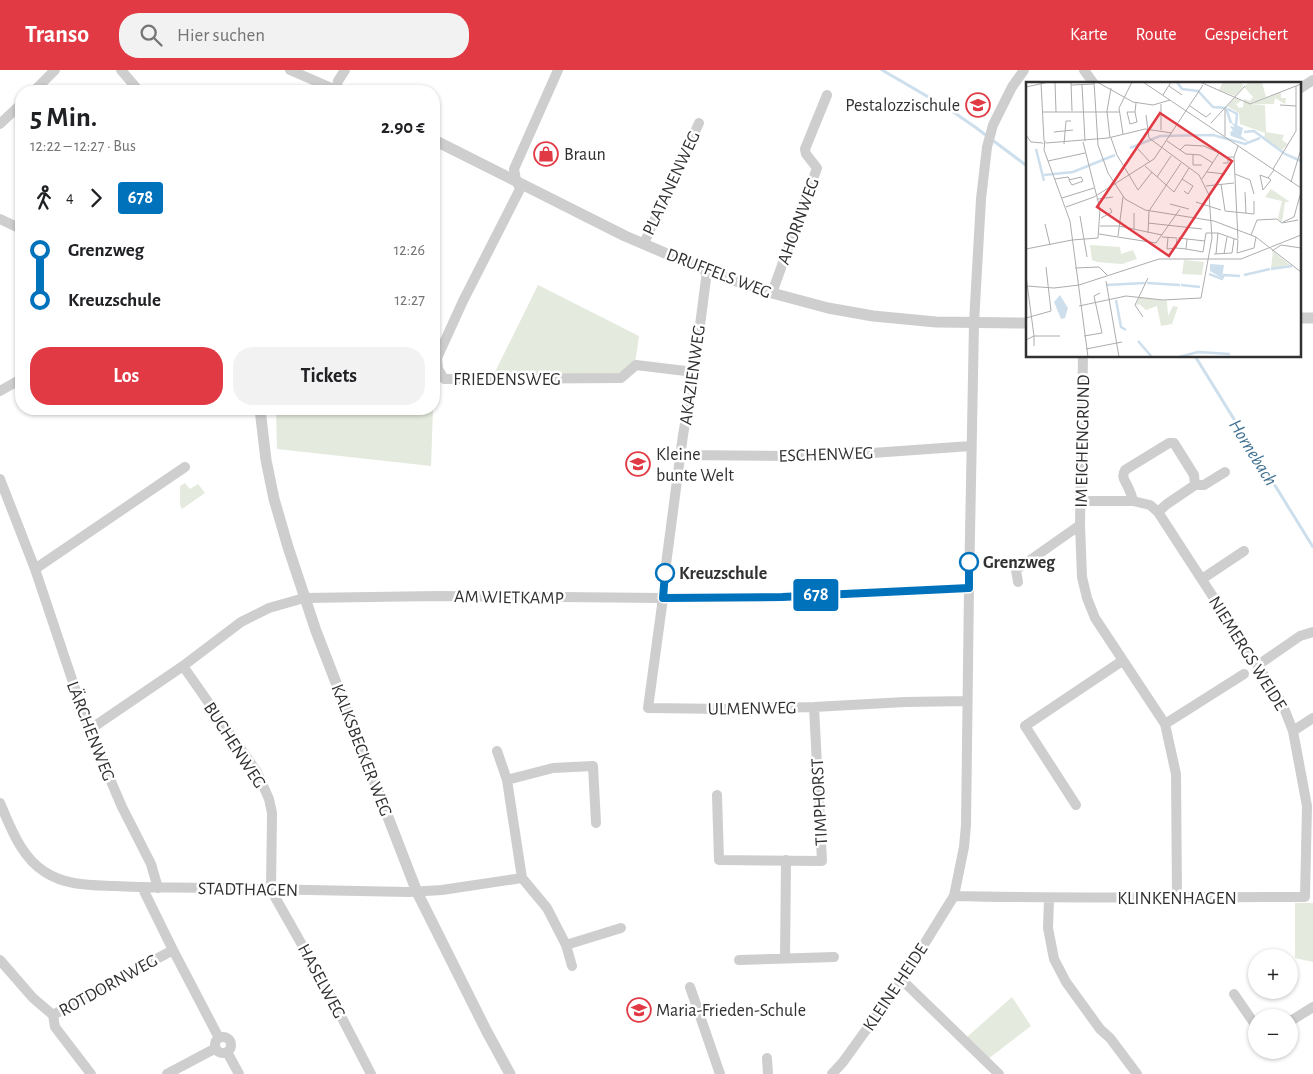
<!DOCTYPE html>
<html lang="de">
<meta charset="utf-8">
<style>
:root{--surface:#fff;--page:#f2f2f2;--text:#202124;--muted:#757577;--accent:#e13a44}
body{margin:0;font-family:"Alegreya Sans",sans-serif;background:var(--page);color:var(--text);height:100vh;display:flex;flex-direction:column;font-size:19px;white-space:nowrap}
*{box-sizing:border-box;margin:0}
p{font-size:16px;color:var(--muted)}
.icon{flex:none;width:28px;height:28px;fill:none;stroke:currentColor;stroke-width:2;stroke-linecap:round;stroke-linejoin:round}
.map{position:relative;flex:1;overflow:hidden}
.panel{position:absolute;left:15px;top:15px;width:425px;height:330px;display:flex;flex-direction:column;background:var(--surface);border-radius:20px;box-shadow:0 1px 4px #0004}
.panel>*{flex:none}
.badge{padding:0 10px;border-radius:4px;font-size:18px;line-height:32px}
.buttons{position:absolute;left:1248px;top:879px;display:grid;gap:10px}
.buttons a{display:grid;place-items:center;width:50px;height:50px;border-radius:50%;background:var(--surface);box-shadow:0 1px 4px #0004;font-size:25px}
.map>.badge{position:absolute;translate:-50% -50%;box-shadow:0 0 0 2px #fff}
.legs{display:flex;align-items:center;gap:8px;height:55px;padding:0 15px;font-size:16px}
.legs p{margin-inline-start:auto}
.summary{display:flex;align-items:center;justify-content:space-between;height:85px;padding:0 15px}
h1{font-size:28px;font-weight:600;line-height:38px}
.cta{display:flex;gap:10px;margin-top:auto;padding:10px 15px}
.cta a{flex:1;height:58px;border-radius:20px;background:var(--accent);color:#fff;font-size:20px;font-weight:600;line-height:58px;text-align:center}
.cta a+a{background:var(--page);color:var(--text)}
ul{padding:0 15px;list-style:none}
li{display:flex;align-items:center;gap:18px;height:50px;font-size:19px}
li i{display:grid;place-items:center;width:8px;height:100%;margin:0 6px;background:currentColor}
li i::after{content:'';width:12px;height:12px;margin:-6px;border:4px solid;border-radius:50%;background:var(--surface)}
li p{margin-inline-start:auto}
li:first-child i{background:linear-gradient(#0000 50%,currentColor 0)}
li:last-child i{background:linear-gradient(currentColor 50%,#0000 0)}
header{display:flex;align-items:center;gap:30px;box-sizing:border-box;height:70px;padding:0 25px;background:var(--accent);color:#fff}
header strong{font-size:24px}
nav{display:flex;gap:28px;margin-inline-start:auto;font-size:18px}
.search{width:350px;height:45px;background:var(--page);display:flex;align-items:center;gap:12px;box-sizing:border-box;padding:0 18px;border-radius:20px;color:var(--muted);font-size:19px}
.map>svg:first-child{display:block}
.green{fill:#e4eadd}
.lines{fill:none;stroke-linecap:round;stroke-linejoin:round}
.stream{stroke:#cddfec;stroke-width:3}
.minor{stroke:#cecece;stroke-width:10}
.tertiary{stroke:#cecece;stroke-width:11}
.line-1-casing{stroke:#fff;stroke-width:11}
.line-1{stroke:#0072bc;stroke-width:8}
.stop-1-dot{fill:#fff;stroke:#0072bc;stroke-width:2.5}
.labels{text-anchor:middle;stroke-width:5;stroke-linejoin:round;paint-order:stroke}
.poi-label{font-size:18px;fill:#313131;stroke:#fff;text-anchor:start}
.street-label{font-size:18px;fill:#313131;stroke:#fff}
.stop-label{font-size:18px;font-weight:bold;fill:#313131;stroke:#fff;text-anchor:start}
.water-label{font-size:19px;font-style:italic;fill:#407192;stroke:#fff}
.inset-river{fill:none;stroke:#cddfec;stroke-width:2.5}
.inset-road{fill:none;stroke:#adadad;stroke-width:1}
.view{fill:#e13a44;fill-opacity:0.15;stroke:#e13a44;stroke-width:2.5}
.inset-edge{fill:none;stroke:#313131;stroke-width:2.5}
</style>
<header>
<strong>Transo</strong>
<div class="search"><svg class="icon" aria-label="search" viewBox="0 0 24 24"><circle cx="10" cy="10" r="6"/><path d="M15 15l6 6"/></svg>Hier suchen</div>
<nav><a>Karte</a><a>Route</a><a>Gespeichert</a></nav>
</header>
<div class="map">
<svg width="1313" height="1004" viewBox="0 0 1313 1004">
<rect width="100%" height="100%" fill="#fff"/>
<path class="green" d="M538,215l101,51 -4,28 -14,13 -129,1z
M276,339h157l-2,57 -154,-17z
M185,413l5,6 8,-5 7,9 -23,16 -2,-4v-19z
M1295,833h18v59l-18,-4z
M1012,927l19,29 -43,33 -21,-22z"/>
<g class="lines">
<path class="stream" d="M882,0l67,39 26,18 52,39
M1195,286l118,191"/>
<path class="minor" d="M121,0l18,21
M290,0l46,20 2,-9 7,-11
M558,0l-44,99 2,11 4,9 -57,112 -26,57 1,11 6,10 177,-1 15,-13 58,7
M1084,0l10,14
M1299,19l14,-9
M34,21l21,-21
M0,54l21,-20
M0,149l21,10
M644,173l55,-120
M707,201l-13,101 -11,63 -18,137 -2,26 -15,110 81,1 85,-2 91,-5 62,-1
M772,223l45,-125 -11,-14 -1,-5 22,-54
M1083,286l-3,169 2,52 5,21 8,20 70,106 11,50 1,123
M0,321l21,-12
M681,385l107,1 56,-1 127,-9
M0,409l35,90 54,161 33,77 29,57 7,24
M1195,415h9l21,-13
M1133,431c-1,-5 -3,-10 -5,-14 -3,-7 -7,-9 -3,-17l44,-27h5l20,32 1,10 -28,19 -9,8
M35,499l150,-102
M1202,509l42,-28
M1018,512l-2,-12 64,-45
M1258,595l42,-29 13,-4
M183,596l74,106 12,27 3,14 -1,77 56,99 44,85
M1165,654l79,-50
M89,660l94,-64 58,-44 28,-14 35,-10 134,-2 225,2 119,-1 187,-9
M1293,661l20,-13
M497,681l10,29 15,98 25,30 19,37 6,21
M507,710l46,-12 40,-2 3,57
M717,725l2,65 103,1 -8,-154
M0,733c11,25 21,54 45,69 21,14 47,13 70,14 32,2 64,1 95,2 66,1 133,3 199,4l33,-2 80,-12
M1076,735l-51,-79 97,-65
M142,817l31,63 46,88
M954,826c117,3 234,1 351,1l2,-91 -14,-75 -11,-28 -124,-191 -8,-7 -17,-4h-52
M1049,829l-1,29 6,31 12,23 34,47 10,9 27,36
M566,875l55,-17
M785,888l1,-98
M0,890l33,38 20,17
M739,890l95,-3
M902,910l97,94
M690,917l30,87
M1234,924l22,32
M1289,952l24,-15
M215 975a8 8 0 1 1 16 0a8 8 0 1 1-16 0Z
M227,982l12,22
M767,988l1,16
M91,1004l-36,-47 -2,-12 120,-65
M167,1004l49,-26
M832,1004l11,-12 59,-82 52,-84 10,-49 2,-22 3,-237 5,-265 7,-124 6,-52 6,-22 19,-38 12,-17"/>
<path class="tertiary" d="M335,21l1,-1 2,1
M434,70l191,96 82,35 65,22 56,15 45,8 63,6 91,1
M1299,248h14
M260,339l6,51 8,39 14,48 28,84 101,261 70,140 23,42"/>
</g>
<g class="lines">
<g class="line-1-casing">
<path id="line-1" d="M665,503l-2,25 119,-1 187,-9v-26"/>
</g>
<use href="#line-1" class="line-1"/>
</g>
<defs>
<g id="school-ring" transform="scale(1.25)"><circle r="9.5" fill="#fff" stroke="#e13a44" stroke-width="1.5"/><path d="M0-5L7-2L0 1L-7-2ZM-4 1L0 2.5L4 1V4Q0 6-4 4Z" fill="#e13a44"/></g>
<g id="shop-ring" transform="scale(1.25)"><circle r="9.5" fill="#fff" stroke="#e13a44" stroke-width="1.5"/><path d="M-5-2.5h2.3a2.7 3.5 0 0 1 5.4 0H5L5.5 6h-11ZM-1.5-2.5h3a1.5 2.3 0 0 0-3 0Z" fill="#e13a44"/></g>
</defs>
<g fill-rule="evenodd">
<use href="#school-ring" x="978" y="35"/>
<use href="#shop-ring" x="546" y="84"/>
<use href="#school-ring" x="638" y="394"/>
<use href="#school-ring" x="639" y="940"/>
</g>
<g class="stop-1-dot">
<circle cx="969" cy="492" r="9"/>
<circle cx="665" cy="503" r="9"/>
</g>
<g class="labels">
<g class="poi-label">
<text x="960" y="41" text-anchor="end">Pestalozzischule</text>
<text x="564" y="90">Braun</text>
<text x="656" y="390">Kleine<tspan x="656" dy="21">bunte Welt</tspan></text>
<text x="656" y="946">Maria-Frieden-Schule</text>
</g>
<g class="street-label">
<text transform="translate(671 113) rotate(-65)" y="6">PLATANENWEG</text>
<text transform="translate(798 151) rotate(-70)" y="6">AHORNWEG</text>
<text transform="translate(719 203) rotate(21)" y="6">DRUFFELS WEG</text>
<text transform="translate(692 305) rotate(-82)" y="6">AKAZIENWEG</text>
<text x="507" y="315">FRIEDENSWEG</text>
<text transform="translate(1082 371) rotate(-89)" y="6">IM EICHENGRUND</text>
<text transform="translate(826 384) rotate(-2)" y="6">ESCHENWEG</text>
<text transform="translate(509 527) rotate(1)" y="6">AM WIETKAMP</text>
<text transform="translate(1248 583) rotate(58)" y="6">NIEMERGS WEIDE</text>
<text transform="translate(752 638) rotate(-1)" y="6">ULMENWEG</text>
<text transform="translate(91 661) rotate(69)" y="6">LÄRCHENWEG</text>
<text transform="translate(235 675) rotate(57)" y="6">BUCHENWEG</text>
<text transform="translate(362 680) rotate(69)" y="6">KALKSBECKER WEG</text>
<text transform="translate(819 732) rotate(-93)" y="6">TIMPHORST</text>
<text transform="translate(248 819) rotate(1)" y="6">STADTHAGEN</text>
<text x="1177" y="834">KLINKENHAGEN</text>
<text transform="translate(322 911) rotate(62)" y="6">HASELWEG</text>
<text transform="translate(108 915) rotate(-29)" y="6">ROTDORNWEG</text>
<text transform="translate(895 917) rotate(-56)" y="6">KLEINE HEIDE</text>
</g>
<g class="stop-label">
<text x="983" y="498">Grenzweg</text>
<text x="679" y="509">Kreuzschule</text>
</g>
<g class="water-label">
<text transform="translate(1254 382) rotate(58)" y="7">Hornebach</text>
</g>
</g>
<g transform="translate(1026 12)">
<rect width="275" height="275" fill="#fff"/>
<path d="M197,0h19l1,5 -8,9 -16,-6zM223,0h13l4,15 -17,7 16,1 1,27 18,3 -2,5 6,4 -6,6 -18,-11 1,-6 -25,-9 -1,-11 -12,-7 8,-8 6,3 -5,3 3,4 4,-1 1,-8 6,2 3,-4 -9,-10zM255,10v6h5l-1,6 -10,-6 -1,6h-22zM245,107l19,13h-5l-3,21 -4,-5 4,-17 -17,-4zM64,163l30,2 1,7 12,-4 4,9 -15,5 -25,-2 -5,-2zM247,169l17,14 -19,4zM158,178l20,2 -2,13 -20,-1zM113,215l28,4 1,15 5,-10 5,1 -6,17 -11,2 -4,-20 -11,4 -7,-6 -3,2z" fill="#e4eadd"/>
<path d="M204,40l13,6 -2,8 8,6 -18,-6 -1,-4 3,-1 -3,-5 5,1zM184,182l14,1 -2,13 -12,-7zM34,213l8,13 -3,10 -4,1 -7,-17z" fill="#cddfec"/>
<path class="inset-river" d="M151,0l5,7 16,2 15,16 13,1 5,15M202,27l9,5 -1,11M218,50l10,-1 31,23 16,7M104,66l30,-12 53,-1 32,9 15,-6M10,67l8,32M18,93l29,-3 42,-17M245,187l21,-3M183,192l13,5 2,-4 16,1M218,193l26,-6M121,201l33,2M80,203l39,-2M155,203l19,2M90,218l5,27 5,3M112,259l14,16M153,275l19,-5 32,2"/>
<path class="inset-road" d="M15,0l3,59M29,0l1,30M45,0l1,29M68,0l4,63 10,28 17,26 20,11 69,11 42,16 45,35M71,0l36,20 20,3 17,-5M117,0l158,106M174,0l50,22 51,-20M45,3l23,-1M56,3l3,56M143,4l13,9M0,5l23,-5M137,13l8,-13M254,23l16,1M164,24l16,11 5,-4M199,27v27M16,30h77M109,30l2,10 -7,2 -3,-12h8l1,-9M185,41l34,-37M135,48v-26M28,50l19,-2M97,52l-4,-26 13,-26M0,53l5,7 12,1M84,56l-3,-27 4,-23M85,56l6,17 21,35 14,-18M141,59l19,13 14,1 13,8M20,61l62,-5 37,-9 27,4M18,62l1,-3 -1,9 26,71 18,136M38,62l2,-23h5M112,67l12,13M154,68l5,-5 19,1 15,7 -17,26M167,73v10h9M22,79l37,-8M197,81h5v-6h6M119,84l29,26 15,-24M247,87l23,-38v-45M181,90l18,2M209,92l15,6 4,14M131,95l14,-21M242,96l3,2 -8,10 -3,-15 8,3 6,-8M29,97l13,-2 1,1v2l3,5 11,-4 -2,-4 -12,3M156,97l11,7 -5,8 -4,-3M265,100l10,-33M195,102l4,27 29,3v-13M180,104l28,-3M219,110l1,21M36,116l32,-10M72,117l15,-2M170,120l25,8M144,122l19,5M40,125l28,-10 60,-38 49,-74M108,131v16M54,134l7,41M75,136l11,-6 -2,-4M257,140l11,-5 7,-25M122,141l54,6M19,142l5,21M74,144h19l43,9M122,151l1,-22 32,-48M73,152l57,9 24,-34M225,153l6,-15 20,-1 5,4 16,-3M92,154l5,-39M136,155l15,1M142,155l-1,12 9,-1M152,156l27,3M151,157l-1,9 10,1M161,157l-1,10 17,3 3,-19h12l20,7 -1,13 17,-5 2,-11M212,157l-4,-82 4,-11M0,167l46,-9 26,-2 2,-29 -17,-67M246,169l9,-6 20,3M188,172l18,-1 2,-14M190,172l2,-21M198,172l3,-17M49,186l24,-1 8,8M0,194l8,60 -8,4M80,199l13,76M0,204l28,2 25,-3 80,-26h82l60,-24M53,224l47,-10 37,4 38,-2 11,-60 -3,-43 -10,-20 -50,-37 -3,-23M117,235l-8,-12 13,-27M0,236l25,-7 -5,-44M58,254l18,-3 -8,-37 6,-3M8,264v-10h26M60,267l36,-7"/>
<path class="view" d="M134,31l72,48 -63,95 -72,-49z"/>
<rect width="275" height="275" class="inset-edge"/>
</g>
</svg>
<div class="buttons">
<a>+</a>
<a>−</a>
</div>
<b class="badge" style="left:816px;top:525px;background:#0072bc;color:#fff">678</b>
<section class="panel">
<div class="summary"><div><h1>5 Min.</h1><p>12:22 – 12:27 · Bus</p></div><b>2.90 €</b></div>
<div class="legs"><svg class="icon" aria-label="walk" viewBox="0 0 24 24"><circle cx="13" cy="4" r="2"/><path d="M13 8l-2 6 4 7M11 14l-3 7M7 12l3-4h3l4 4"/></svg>4<svg class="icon" aria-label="forward" viewBox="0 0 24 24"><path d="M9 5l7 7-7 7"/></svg><b class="badge" style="background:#0072bc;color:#fff">678</b></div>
<ul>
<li><i style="color:#0072bc"></i><b>Grenzweg</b><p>12:26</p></li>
<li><i style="color:#0072bc"></i><b>Kreuzschule</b><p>12:27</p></li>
</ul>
<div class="cta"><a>Los</a><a>Tickets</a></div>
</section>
</div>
